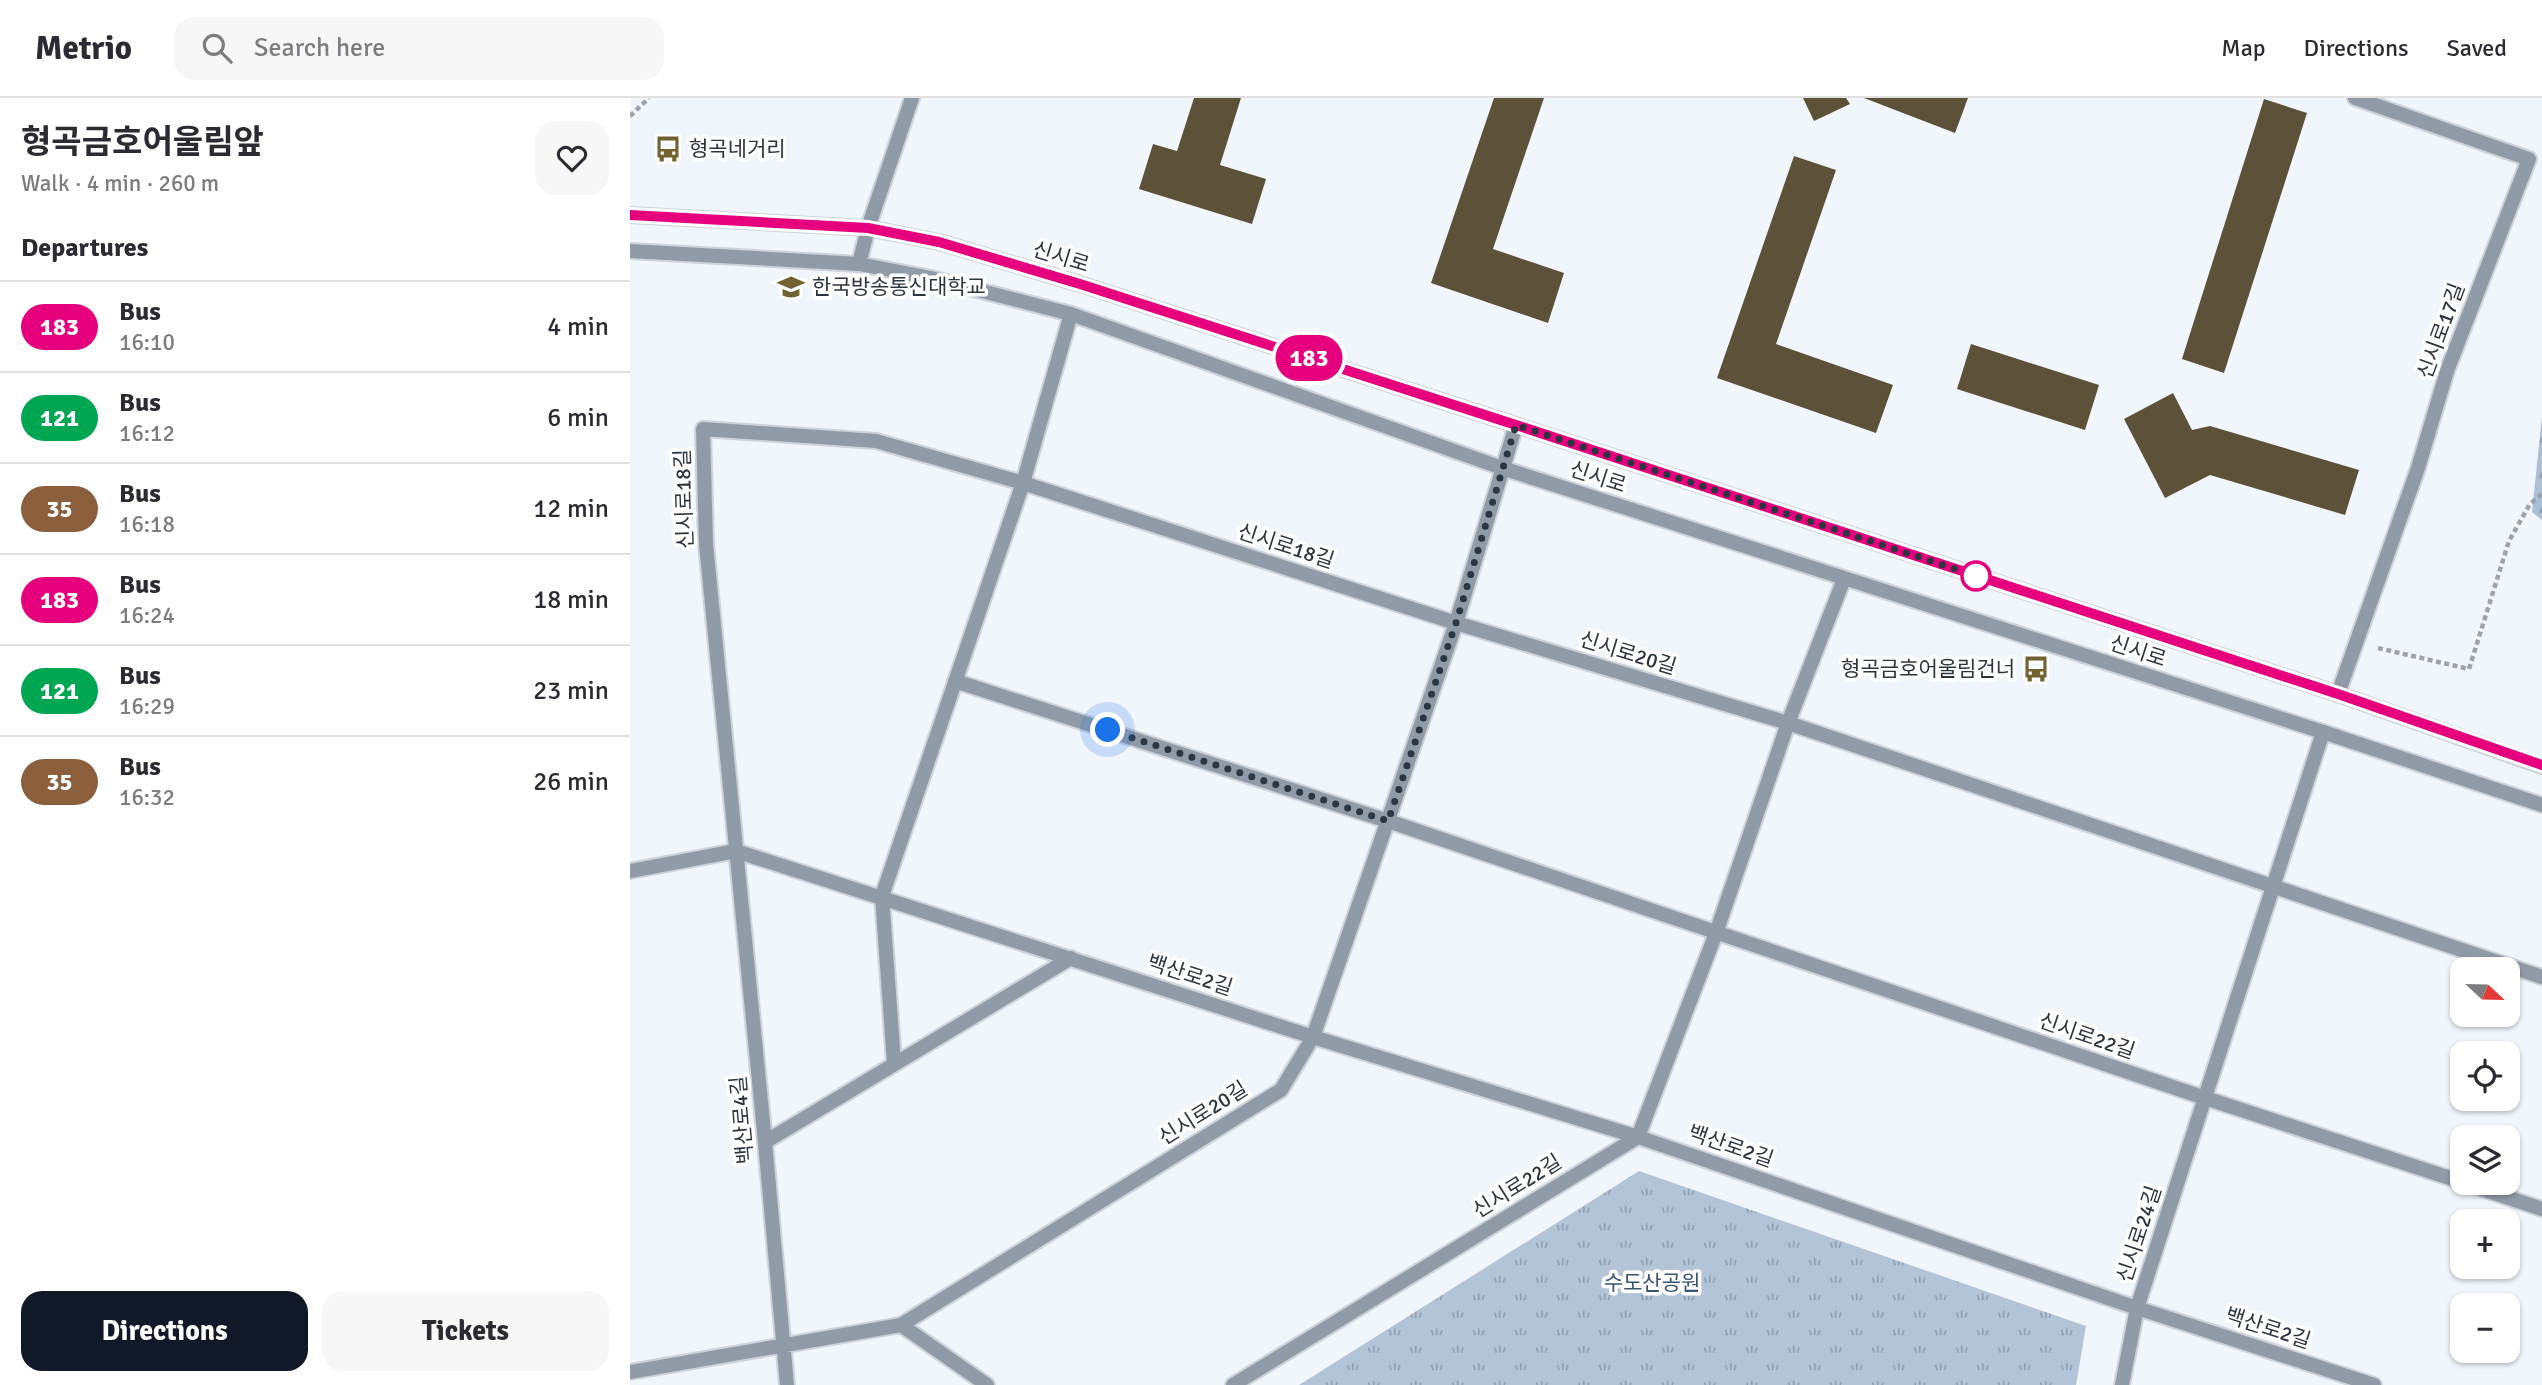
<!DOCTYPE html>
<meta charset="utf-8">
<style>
:root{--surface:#fff;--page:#f7f7f7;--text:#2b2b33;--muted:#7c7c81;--line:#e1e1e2;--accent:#111827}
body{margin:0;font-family:Signika,"Noto Sans KR",sans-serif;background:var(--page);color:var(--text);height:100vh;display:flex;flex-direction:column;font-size:26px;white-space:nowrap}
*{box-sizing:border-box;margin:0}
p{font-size:23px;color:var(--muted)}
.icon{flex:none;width:38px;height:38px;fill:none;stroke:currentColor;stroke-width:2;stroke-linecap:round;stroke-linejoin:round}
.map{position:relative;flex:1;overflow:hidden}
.side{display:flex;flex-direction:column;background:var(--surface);width:630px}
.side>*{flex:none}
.badge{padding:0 14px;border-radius:23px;font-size:24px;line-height:46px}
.needle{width:46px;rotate:112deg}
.buttons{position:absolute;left:1820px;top:859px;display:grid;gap:14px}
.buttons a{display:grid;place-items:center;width:70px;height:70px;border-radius:14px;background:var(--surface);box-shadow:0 2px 5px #0004;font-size:35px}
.you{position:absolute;width:35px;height:35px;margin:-18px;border:5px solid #fff;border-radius:50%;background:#1a73e8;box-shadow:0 0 0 10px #1a73e833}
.map>.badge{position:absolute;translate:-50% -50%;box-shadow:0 0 0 4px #fff}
h2{padding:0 21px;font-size:26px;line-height:63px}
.round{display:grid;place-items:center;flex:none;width:74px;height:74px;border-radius:21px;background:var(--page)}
.overview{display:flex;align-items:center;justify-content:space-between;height:119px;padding:0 21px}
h1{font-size:33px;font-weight:700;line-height:52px}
.primary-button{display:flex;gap:14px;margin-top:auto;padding:14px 21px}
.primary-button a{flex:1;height:80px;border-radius:21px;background:var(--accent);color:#fff;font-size:28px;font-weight:700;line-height:80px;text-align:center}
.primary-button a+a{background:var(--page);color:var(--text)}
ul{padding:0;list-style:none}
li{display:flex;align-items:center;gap:21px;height:91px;padding:0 21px;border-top:2px solid var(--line)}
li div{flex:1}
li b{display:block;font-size:26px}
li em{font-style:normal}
li .badge{min-width:77px;font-weight:700;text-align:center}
header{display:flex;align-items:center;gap:42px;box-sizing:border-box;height:98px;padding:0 35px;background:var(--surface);border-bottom:2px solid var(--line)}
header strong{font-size:33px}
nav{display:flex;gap:38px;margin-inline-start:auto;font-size:24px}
.search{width:490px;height:63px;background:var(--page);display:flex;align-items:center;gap:18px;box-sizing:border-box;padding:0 24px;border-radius:21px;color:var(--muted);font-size:26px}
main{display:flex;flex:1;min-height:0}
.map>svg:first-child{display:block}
.forest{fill:url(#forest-firs)}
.park{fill:url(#park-tufts)}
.building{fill:#5b5239}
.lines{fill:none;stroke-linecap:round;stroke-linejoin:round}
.minor-casing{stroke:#ced3da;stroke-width:18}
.tertiary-casing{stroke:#ced3da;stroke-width:18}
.path{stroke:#9ca3ab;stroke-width:4.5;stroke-dasharray:5 3.5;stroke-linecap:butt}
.minor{stroke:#919ba8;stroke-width:14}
.tertiary{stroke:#919ba8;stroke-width:14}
.line-casing{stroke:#fff;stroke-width:16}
.line{stroke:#e6007e;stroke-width:10}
.walk{stroke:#2c3641;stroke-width:7;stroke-dasharray:0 12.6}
.stop-dot{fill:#fff;stroke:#e6007e;stroke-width:3.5}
.labels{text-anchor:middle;stroke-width:7;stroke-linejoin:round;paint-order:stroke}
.poi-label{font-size:21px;fill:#2c3641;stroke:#fff;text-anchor:start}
.street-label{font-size:21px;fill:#2c3641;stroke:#fff}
.park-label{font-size:21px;fill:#365579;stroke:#fff}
</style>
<header>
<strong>Metrio</strong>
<div class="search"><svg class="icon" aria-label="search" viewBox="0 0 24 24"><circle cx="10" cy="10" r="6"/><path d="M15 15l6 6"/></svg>Search here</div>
<nav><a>Map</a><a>Directions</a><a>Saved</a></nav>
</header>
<main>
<section class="side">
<div class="overview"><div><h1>형곡금호어울림앞</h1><p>Walk · 4 min · 260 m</p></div><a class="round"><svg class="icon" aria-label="heart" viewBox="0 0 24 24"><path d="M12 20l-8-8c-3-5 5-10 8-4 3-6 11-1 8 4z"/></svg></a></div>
<h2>Departures</h2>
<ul>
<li><span class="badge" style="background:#e6007e;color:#fff">183</span><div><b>Bus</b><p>16:10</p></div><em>4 min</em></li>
<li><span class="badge" style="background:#00a651;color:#fff">121</span><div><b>Bus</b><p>16:12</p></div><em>6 min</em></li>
<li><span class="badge" style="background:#8b5e3c;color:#fff">35</span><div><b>Bus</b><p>16:18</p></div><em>12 min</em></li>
<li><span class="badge" style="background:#e6007e;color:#fff">183</span><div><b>Bus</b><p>16:24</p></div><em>18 min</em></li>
<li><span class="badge" style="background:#00a651;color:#fff">121</span><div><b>Bus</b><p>16:29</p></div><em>23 min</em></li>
<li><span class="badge" style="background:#8b5e3c;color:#fff">35</span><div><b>Bus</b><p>16:32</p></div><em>26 min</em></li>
</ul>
<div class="primary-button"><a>Directions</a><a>Tickets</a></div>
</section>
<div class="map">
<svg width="1912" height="1287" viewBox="0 0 1912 1287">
<defs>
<pattern id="forest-firs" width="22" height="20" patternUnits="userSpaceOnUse" patternTransform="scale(1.75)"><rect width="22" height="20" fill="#abbfd7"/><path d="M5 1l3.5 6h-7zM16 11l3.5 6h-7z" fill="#8b9cb0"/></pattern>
<pattern id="park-tufts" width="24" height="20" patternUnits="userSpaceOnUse" patternTransform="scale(1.75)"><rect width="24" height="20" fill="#b3c4d9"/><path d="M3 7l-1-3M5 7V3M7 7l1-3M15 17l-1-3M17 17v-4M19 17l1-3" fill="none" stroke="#92a0b2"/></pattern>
</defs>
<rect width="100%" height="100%" fill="#f1f6fc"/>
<path class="forest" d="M1912,318v104l-10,-8z"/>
<path class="park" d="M1009,1073l447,155 -10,59h-777z"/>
<path class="building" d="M564,0h47l-21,67 46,14 -14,45 -113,-35 14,-45 24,7z
M864,0h50l-51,151 71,24 -16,50 -117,-40z
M1173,0h43l4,6 -36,17z
M1234,0h104l-13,35z
M1634,1l43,14 -83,260 -42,-14z
M1164,58l42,14 -60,174 117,41 -17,48 -159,-55z
M1341,246l128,41 -14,45 -128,-41z
M1543,295l19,37 18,-4 149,44 -14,45 -135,-40 -45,23 -41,-79z"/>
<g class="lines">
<g class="minor-casing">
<path id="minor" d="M229,166l9,-36 44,-130
M325,583l433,140 817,277 257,84
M1708,596l80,-226 29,-97 82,-212 -174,-61
M0,773l106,-20 577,186 325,100 499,171 237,77
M264,965l-12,-167 141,-413 48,-169
M135,1044l306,-184
M1834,1085l78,26
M271,1227l86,60
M0,1274l271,-47 380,-235 32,-53 143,-414 60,-198
M157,1287l-22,-243 -59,-598 -3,-115 173,12 147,42 433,140 332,100 754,254
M603,1287l405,-248 78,-204 72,-210 56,-144
M1492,1287l15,-77 186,-576"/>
</g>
<g class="tertiary-casing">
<path id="tertiary" d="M0,117l238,13 71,14 141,42 436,141 822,269 204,72
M0,153l229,13 72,14 140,36 431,154 821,264 219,73"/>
</g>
<path class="path" d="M0,18l19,-18
M1748,550l91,21 40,-128 21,-37 12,-10"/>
<use href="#minor" class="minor"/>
<use href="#tertiary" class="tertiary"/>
</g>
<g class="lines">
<g class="line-casing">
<path id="line" d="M0,117l238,13 71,14 141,42 436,141 822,269 204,71"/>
</g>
<use href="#line" class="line"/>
<path class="walk" d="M478,632l280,91 68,-198 60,-198 467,153 -7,-2"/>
</g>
<defs>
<g id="bus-bare" transform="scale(2.1)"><path d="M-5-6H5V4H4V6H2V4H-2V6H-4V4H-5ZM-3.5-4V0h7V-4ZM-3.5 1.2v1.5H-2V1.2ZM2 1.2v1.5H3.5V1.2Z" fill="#72622f" stroke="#fff" stroke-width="2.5" paint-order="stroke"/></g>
<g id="university-bare" transform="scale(2.1)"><path d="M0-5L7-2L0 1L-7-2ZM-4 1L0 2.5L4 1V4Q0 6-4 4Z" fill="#72622f" stroke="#fff" stroke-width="2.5" paint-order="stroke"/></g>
</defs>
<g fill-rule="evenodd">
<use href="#bus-bare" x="38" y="51"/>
<use href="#university-bare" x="161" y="189"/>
<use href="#bus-bare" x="1406" y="571"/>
</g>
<circle class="stop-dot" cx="1346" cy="478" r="14"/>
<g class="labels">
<g class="poi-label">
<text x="59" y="58">형곡네거리</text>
<text x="182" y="196">한국방송통신대학교</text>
<text x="1385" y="578" text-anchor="end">형곡금호어울림건너</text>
</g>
<g class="street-label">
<text transform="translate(431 159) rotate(17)" y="7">신시로</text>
<text transform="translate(1811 233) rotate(-70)" y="7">신시로17길</text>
<text transform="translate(968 379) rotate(18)" y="7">신시로</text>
<text transform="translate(54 401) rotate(-92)" y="7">신시로18길</text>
<text transform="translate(656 448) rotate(18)" y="7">신시로18길</text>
<text transform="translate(1508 553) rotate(18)" y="7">신시로</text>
<text transform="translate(998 555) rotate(17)" y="7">신시로20길</text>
<text transform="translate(560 877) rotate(18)" y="7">백산로2길</text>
<text transform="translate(1457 938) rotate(19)" y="7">신시로22길</text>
<text transform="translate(573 1015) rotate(-32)" y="7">신시로20길</text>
<text transform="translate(112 1022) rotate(-95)" y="7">백산로4길</text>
<text transform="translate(1101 1048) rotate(19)" y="7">백산로2길</text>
<text transform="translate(887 1088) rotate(-32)" y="7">신시로22길</text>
<text transform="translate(1509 1136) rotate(-72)" y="7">신시로24길</text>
<text transform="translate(1638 1230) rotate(18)" y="7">백산로2길</text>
</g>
<g class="park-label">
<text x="1022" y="1192">수도산공원</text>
</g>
</g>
</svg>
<div class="buttons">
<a><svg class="needle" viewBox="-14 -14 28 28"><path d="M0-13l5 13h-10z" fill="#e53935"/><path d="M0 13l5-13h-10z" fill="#7c7c81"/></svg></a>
<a><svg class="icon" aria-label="locate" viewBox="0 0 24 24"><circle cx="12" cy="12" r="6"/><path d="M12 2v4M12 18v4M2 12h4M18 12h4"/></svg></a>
<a><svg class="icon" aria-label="layers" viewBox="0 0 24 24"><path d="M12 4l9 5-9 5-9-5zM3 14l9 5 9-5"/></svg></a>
<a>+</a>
<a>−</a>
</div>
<div class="you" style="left:478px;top:632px"></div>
<b class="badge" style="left:679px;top:260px;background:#e6007e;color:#fff">183</b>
</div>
</main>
